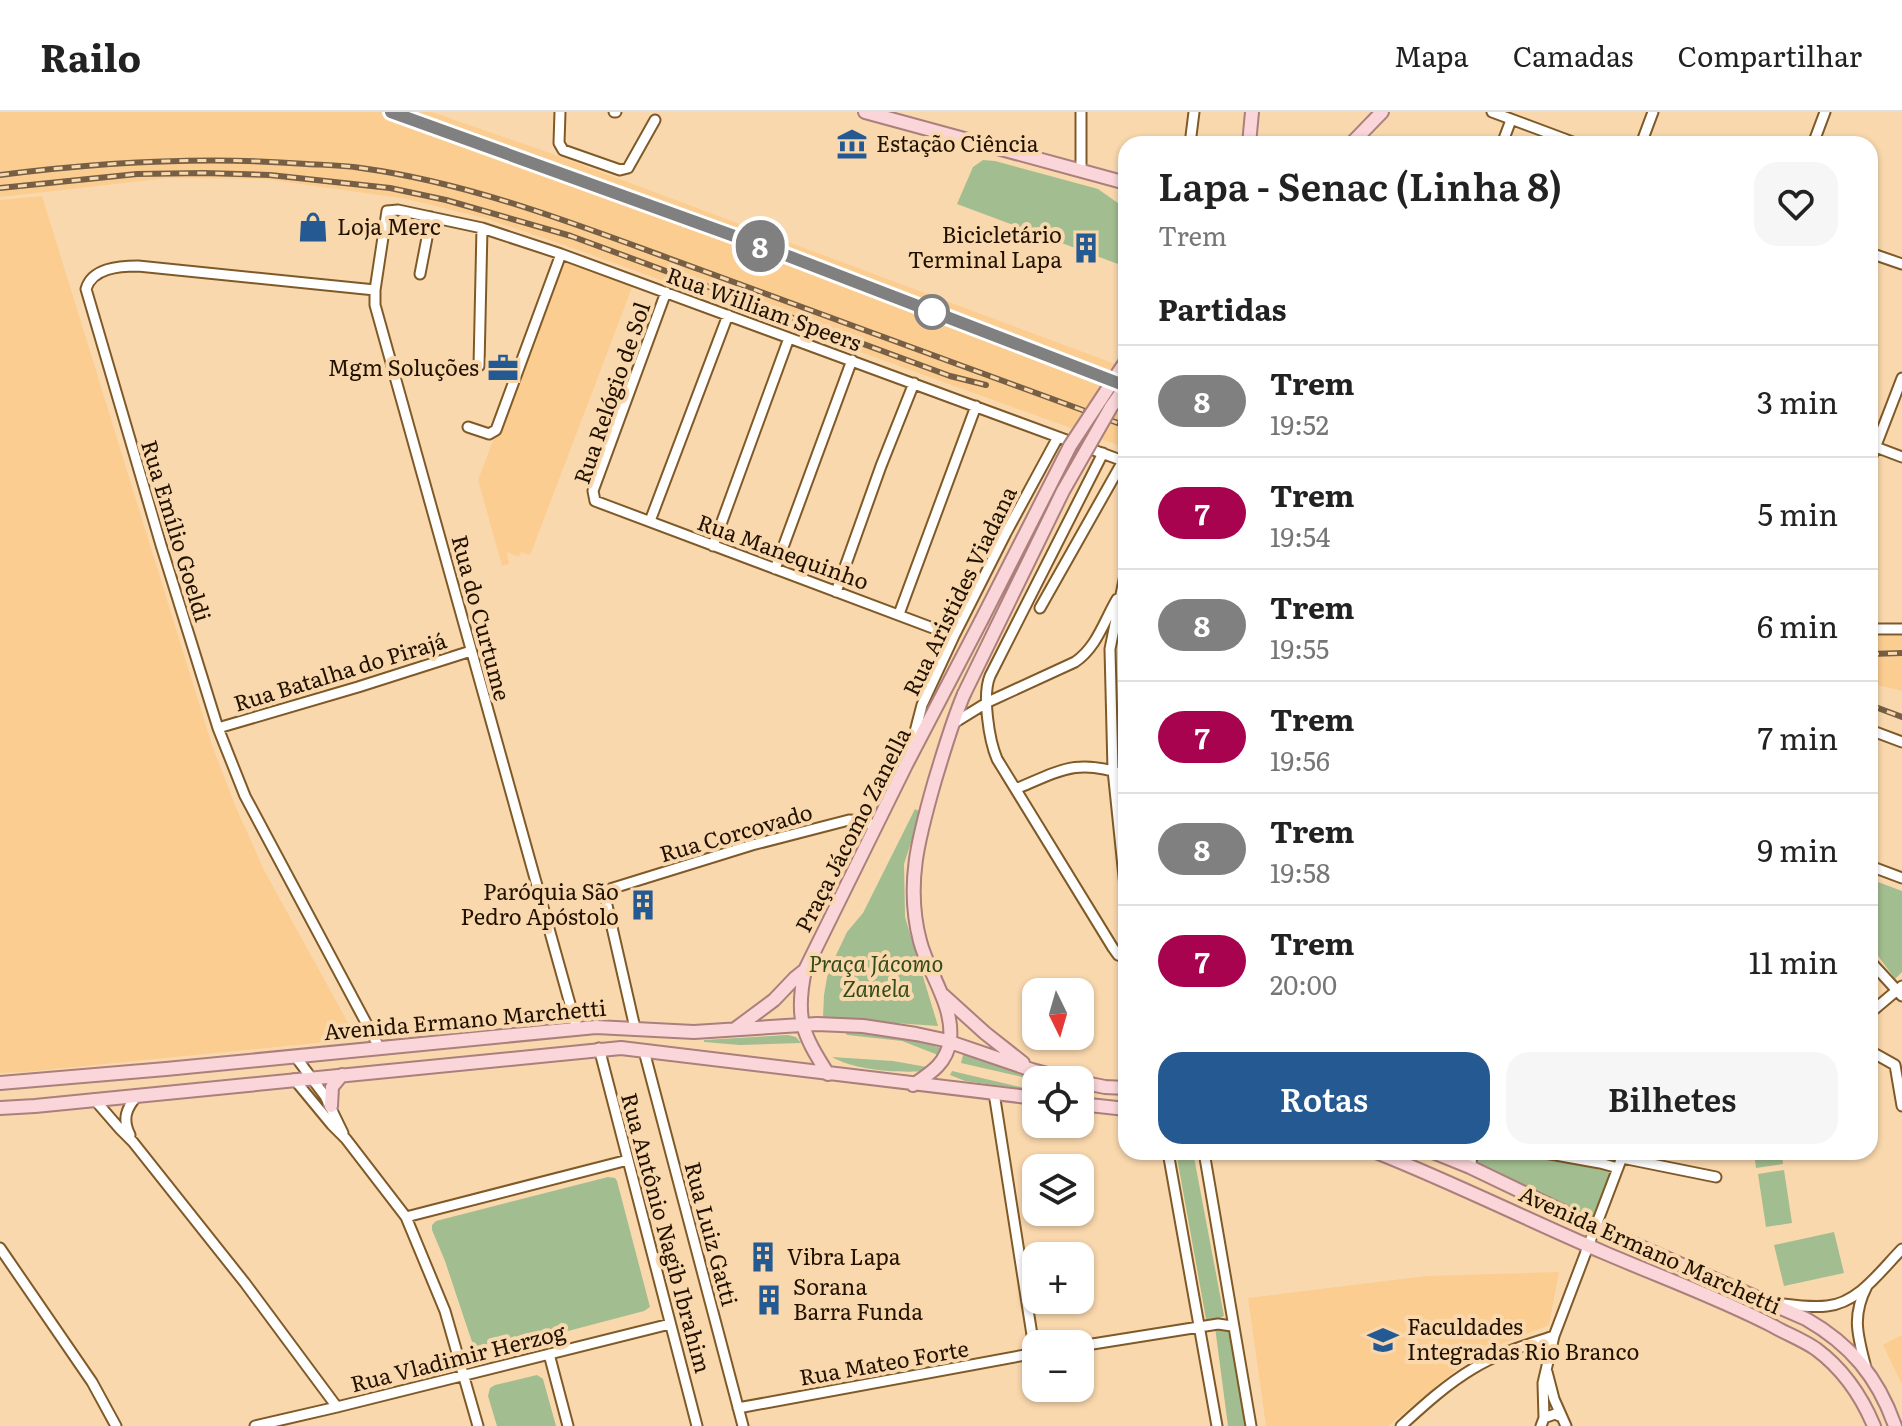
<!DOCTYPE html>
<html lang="pt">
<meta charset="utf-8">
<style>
:root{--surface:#fff;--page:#f6f6f6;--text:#222;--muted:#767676;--line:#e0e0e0;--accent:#245992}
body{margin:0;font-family:Literata,serif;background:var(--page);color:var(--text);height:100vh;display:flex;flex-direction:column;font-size:30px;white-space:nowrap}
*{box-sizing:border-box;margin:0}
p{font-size:26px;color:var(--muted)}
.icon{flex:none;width:44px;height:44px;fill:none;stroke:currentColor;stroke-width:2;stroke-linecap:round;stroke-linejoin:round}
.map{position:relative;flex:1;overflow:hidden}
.side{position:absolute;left:1118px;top:24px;width:760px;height:1024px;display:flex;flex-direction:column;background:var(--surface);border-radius:24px;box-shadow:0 2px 6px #0004}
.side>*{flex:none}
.badge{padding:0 16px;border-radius:26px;font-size:28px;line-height:52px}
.needle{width:52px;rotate:175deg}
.tools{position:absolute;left:1022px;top:866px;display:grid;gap:16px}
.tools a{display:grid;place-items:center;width:72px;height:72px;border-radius:16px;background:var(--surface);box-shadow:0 2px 6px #0004;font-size:40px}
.map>.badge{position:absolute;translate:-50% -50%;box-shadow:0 0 0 4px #fff}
h2{padding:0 40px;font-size:30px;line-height:72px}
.round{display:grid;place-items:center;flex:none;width:84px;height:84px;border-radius:24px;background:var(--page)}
.headline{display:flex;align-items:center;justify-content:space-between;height:136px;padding:0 40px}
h1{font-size:38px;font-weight:600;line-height:60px}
.action{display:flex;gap:16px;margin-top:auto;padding:16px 40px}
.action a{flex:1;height:92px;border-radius:24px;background:var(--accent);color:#fff;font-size:32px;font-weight:600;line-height:92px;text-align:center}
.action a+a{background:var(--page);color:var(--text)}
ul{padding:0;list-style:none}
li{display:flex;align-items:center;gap:24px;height:112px;padding:0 40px;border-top:2px solid var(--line)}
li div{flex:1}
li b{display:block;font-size:30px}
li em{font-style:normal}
li .badge{min-width:88px;font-weight:700;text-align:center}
header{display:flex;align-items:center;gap:48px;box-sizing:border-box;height:112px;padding:0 40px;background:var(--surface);border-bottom:2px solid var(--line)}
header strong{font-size:38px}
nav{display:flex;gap:44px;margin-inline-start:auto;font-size:28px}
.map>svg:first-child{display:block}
.built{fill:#fccd91}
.green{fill:#a2bd8f}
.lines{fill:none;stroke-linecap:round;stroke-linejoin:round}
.minor-casing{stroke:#7f5a28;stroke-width:13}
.major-casing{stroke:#ab7f7c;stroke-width:16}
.minor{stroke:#fff;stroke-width:9}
.major{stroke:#fad5d9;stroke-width:12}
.rail-casing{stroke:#765f44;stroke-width:6}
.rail{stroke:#fad8ae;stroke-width:3;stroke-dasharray:9;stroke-linecap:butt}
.major-bridge-casing{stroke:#ab7f7c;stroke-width:16;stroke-linecap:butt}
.major-bridge{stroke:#fad5d9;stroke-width:12}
.line-casing{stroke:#fff;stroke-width:18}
.line{stroke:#808080;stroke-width:12}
.stop-dot{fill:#fff;stroke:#808080;stroke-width:4}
.labels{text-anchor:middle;stroke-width:8;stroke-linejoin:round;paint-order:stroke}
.poi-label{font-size:22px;fill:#211200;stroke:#fad8ae;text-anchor:start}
.street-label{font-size:22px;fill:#211200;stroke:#fad8ae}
.park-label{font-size:22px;font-style:italic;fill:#314b19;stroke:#fad8ae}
</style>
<header>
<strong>Railo</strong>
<nav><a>Mapa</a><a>Camadas</a><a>Compartilhar</a></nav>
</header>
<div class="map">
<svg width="1902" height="1314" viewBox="0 0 1902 1314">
<rect width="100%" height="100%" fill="#fad8ae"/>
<path class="built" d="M0,0h432l115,40 579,216v80l-562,-203 -80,-27 -77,-19 -142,-20 -97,-1 -168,19z
M42,84l170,549 23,60 29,65 93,169 -332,33 -25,1v-873z
M562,148l71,25 -102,268 -2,2 -8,-3 -2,5 -12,-5 2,12 -7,2 -24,-86z
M1870,524h32v55l-32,-8z
M1559,1160l-10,53 -75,30 -86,71h-122l-18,-128 177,-22z
M1902,1223v50l-19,-40z"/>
<path class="green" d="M983,48l12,1 103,28 27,19 1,59 -169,-63 16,-37z
M915,697l6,3 -17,52 1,53 33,109 -115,-8 1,-23 4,-23 19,-40 16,-19z
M1870,767l32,12v81l-7,7 -25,-34z
M844,919c34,0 64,7 97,17l-3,7 -36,-14 -55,-6z
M788,923l8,2 5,6 -61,2 -36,-3v-2z
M964,939l83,29 -16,-1 -70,-16z
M832,945l61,4 34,6v4c-27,2 -71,0 -95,-14z
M952,959l77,18 -1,1 -63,-9 -15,-6z
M1176,1040h17l31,164 -6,3h-12z
M1476,1040h50l25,9 31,3 28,9 -17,44 -116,-54z
M1754,1040h28l1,12 -27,4z
M1784,1058l8,53 -26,4 -8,-53z
M608,1065l7,1 2,3 33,126 -6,4 -160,42 -6,-1 -3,-2 -6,-17 -24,-72 -13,-31v-5l4,-4z
M1834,1120l10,41 -60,13 -10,-41z
M1215,1215h10l6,6 16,93h-19z
M537,1263l6,4 13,47h-59l-9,-30 2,-8 5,-3z"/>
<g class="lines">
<g class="minor-casing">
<path id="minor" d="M560,0l-1,31 4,7 57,20 8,-2 27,-48
M614,0h2
M1492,0l86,32
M1190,32l4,-32
M1502,32l9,-24
M1641,32l12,-32
M1813,32l12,-32
M1081,59v-59
M1870,141l32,11
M420,162l11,-57
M375,178l-237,-24c-19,0 -46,2 -52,23l75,256 57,183 27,68 134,251
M666,180l-73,199 2,10 359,135
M479,254l3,-138
M468,315l21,7 7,-4 65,-176
M1873,334l29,11
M1103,341l-113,223c-8,19 -1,64 7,83l116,189 5,7 8,3
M1870,349l32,-83
M650,409l78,-206
M713,434l76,-208
M775,457l77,-209
M1126,458l-16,79 3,121 13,126
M836,480l45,-126 33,-83
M1040,496l83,-147
M899,502l77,-208
M1870,517h32
M954,611l34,-21 87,-40c22,-15 29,-41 42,-63
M218,616l140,-41 113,-36
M1870,618l32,12
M911,635l11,-42 32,-69 52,-103 52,-96
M1016,677c45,-19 61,-31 110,-14
M1870,754l32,12
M1870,849l32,35
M1870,901l32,-27
M635,916l-29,-127 -1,-6 5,-6 142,-44 97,-25 16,1 11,7
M577,917l-202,-724v-15l12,-79 11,-1 84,18 79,26 565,208
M599,936l98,378
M644,939l99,375
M1870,939l25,14 7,41
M295,944l30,40 18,37
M294,967l38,46 14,14 60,78 39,94 33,115
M994,981l41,261
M94,987l26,30 13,13 112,141 92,124
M130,1023c-8,-16 -4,-27 8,-40
M1168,1040l49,274
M1204,1040l47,274
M1539,1040l61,11 18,5
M1622,1046l94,19
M1470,1055l3,-15
M406,1105l222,-57
M0,1136l92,134 24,44
M1775,1191c17,2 35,5 52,3 32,-3 54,-36 75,-57
M1080,1234l138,-22 14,2
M549,1242l19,72
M1866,1256c-8,-32 -15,-51 1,-82
M1547,1260l7,27 8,18
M738,1296l298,-55
M1544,1306l-1,-35 11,-47 70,-184
M255,1314l82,-19 333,-83
M1401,1314c23,-21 46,-42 73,-58 24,-15 53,-23 80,-32
M1541,1314l3,-8 11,-4 7,3 4,9"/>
</g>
<g class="major-casing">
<path id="major" d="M865,0l261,71
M1249,32l3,-32
M1351,32l31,-32
M943,883l42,38 38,30
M735,917l39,-29 21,-22 10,-8
M828,962c-26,-41 -33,-56 -23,-104l101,-205 75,-144
M1080,970l25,5 21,1
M0,971l166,-14 430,-42 98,5 123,-8 46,2 53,8 28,6 88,30 38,10
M913,973c18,-12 34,-22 37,-45 4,-35 -22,-67 -30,-99 -15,-57 -1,-105 15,-161 9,-29 17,-58 29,-86
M1080,992l46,5
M331,994l1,-19 10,-12
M0,996l35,-2 586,-58 415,50
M1376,1040c78,31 152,68 229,101 56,24 114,45 168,73 14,8 30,14 43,23 27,20 45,46 58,77
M1433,1040l37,15 125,60 211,92c44,25 72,58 89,107"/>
</g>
<use href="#minor" class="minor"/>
<use href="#major" class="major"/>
<g class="rail-casing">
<path id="rail" d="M391,0l371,134 364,139
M0,63c102,-13 204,-19 307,-11 18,1 36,1 54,4 117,16 229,62 340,102 142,52 283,104 425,156
M0,76l137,-14 67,-1 66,2 120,13 56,12 125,36 379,140 36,9
M1870,542l32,-1
M1870,593l32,12"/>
</g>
<use href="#rail" class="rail"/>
<g class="major-bridge-casing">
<path id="major-bridge" d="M981,509l89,-175 56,-85
M964,582l99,-203 48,-84 15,-21"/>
</g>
<use href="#major-bridge" class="major-bridge"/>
</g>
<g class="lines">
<g class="line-casing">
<path id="line" d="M391,0l371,134 364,140"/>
</g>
<use href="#line" class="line"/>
</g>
<defs>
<g id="museum-bare" transform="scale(2.4)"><path d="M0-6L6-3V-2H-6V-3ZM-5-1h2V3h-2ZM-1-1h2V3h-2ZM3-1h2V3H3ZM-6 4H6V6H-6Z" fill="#245992" stroke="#fad8ae" stroke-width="2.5" paint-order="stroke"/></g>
<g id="shop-bare" transform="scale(2.4)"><path d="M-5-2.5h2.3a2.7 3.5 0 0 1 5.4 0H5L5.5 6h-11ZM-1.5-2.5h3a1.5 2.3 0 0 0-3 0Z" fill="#245992" stroke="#fad8ae" stroke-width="2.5" paint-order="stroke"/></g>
<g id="building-bare" transform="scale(2.4)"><path d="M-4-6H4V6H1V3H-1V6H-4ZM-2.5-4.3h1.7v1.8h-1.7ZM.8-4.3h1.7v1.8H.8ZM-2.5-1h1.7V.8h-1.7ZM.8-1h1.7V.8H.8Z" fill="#245992" stroke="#fad8ae" stroke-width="2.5" paint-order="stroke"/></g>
<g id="office-bare" transform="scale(2.4)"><path d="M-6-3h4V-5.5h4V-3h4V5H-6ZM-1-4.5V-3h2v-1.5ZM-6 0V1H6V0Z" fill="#245992" stroke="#fad8ae" stroke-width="2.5" paint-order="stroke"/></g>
<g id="university-bare" transform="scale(2.4)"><path d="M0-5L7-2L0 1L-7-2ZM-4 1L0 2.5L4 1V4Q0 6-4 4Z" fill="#245992" stroke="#fad8ae" stroke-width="2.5" paint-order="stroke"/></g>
</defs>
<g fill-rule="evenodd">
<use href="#museum-bare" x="852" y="32"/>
<use href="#shop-bare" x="313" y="115"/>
<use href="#building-bare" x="1086" y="136"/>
<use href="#office-bare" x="503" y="256"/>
<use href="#building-bare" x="643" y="793"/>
<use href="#building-bare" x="763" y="1145"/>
<use href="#building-bare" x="769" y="1188"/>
<use href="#university-bare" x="1383" y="1228"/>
</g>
<circle class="stop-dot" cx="932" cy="200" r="16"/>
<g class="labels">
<g class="poi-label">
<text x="876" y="40">Estação Ciência</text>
<text x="337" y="123">Loja Merc</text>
<text x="1062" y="131" text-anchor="end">Bicicletário<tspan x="1062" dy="25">Terminal Lapa</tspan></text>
<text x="479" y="264" text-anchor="end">Mgm Soluções</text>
<text x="619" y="788" text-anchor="end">Paróquia São<tspan x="619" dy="25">Pedro Apóstolo</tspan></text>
<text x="787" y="1153">Vibra Lapa</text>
<text x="793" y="1183">Sorana<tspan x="793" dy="25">Barra Funda</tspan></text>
<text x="1407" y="1223">Faculdades<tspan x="1407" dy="25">Integradas Rio Branco</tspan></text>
</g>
<g class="street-label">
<text transform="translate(764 197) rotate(20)" y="8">Rua William Speers</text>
<text transform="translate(612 281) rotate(-71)" y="8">Rua Relógio de Sol</text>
<text transform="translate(176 419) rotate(73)" y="8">Rua Emílio Goeldi</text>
<text transform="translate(783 440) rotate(20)" y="8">Rua Manequinho</text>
<text transform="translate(960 479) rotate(-64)" y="8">Rua Aristides Viadana</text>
<text transform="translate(481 506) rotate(75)" y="8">Rua do Curtume</text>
<text transform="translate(340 560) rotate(-17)" y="8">Rua Batalha do Pirajá</text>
<text transform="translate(853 718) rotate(-63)" y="8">Praça Jácomo Zanella</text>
<text transform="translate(736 721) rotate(-16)" y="8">Rua Corcovado</text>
<text transform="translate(465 908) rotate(-5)" y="8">Avenida Ermano Marchetti</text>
<text transform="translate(666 1121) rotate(75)" y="8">Rua Antônio Nagib Ibrahim</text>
<text transform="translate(711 1122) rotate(75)" y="8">Rua Luiz Gatti</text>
<text transform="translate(1650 1138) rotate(24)" y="8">Avenida Ermano Marchetti</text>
<text transform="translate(458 1246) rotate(-14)" y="8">Rua Vladimir Herzog</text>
<text transform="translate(884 1251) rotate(-10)" y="8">Rua Mateo Forte</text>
</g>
<g class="park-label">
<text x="876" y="860">Praça Jácomo<tspan x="876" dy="25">Zanela</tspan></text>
</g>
</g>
</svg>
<div class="tools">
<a><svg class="needle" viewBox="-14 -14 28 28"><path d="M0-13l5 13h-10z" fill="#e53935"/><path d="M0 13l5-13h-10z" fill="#767676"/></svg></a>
<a><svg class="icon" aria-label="locate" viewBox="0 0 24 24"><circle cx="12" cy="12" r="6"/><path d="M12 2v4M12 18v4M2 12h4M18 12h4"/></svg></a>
<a><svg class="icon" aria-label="layers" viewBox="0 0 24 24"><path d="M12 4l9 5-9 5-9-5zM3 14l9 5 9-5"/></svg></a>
<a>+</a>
<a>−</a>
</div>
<b class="badge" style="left:760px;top:134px;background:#808080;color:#fff">8</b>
<section class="side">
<div class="headline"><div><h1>Lapa - Senac (Linha 8)</h1><p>Trem</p></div><a class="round"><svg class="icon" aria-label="heart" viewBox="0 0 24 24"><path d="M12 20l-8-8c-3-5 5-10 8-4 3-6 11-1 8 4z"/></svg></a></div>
<h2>Partidas</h2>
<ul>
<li><span class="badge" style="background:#808080;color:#fff">8</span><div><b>Trem</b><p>19:52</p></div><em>3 min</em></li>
<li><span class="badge" style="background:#a8034f;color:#fff">7</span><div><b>Trem</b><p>19:54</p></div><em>5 min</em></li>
<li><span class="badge" style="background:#808080;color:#fff">8</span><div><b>Trem</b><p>19:55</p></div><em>6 min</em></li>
<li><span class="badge" style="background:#a8034f;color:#fff">7</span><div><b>Trem</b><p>19:56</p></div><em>7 min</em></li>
<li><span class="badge" style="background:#808080;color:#fff">8</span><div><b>Trem</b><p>19:58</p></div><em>9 min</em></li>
<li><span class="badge" style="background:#a8034f;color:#fff">7</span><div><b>Trem</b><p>20:00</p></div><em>11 min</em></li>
</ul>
<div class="action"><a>Rotas</a><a>Bilhetes</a></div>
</section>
</div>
